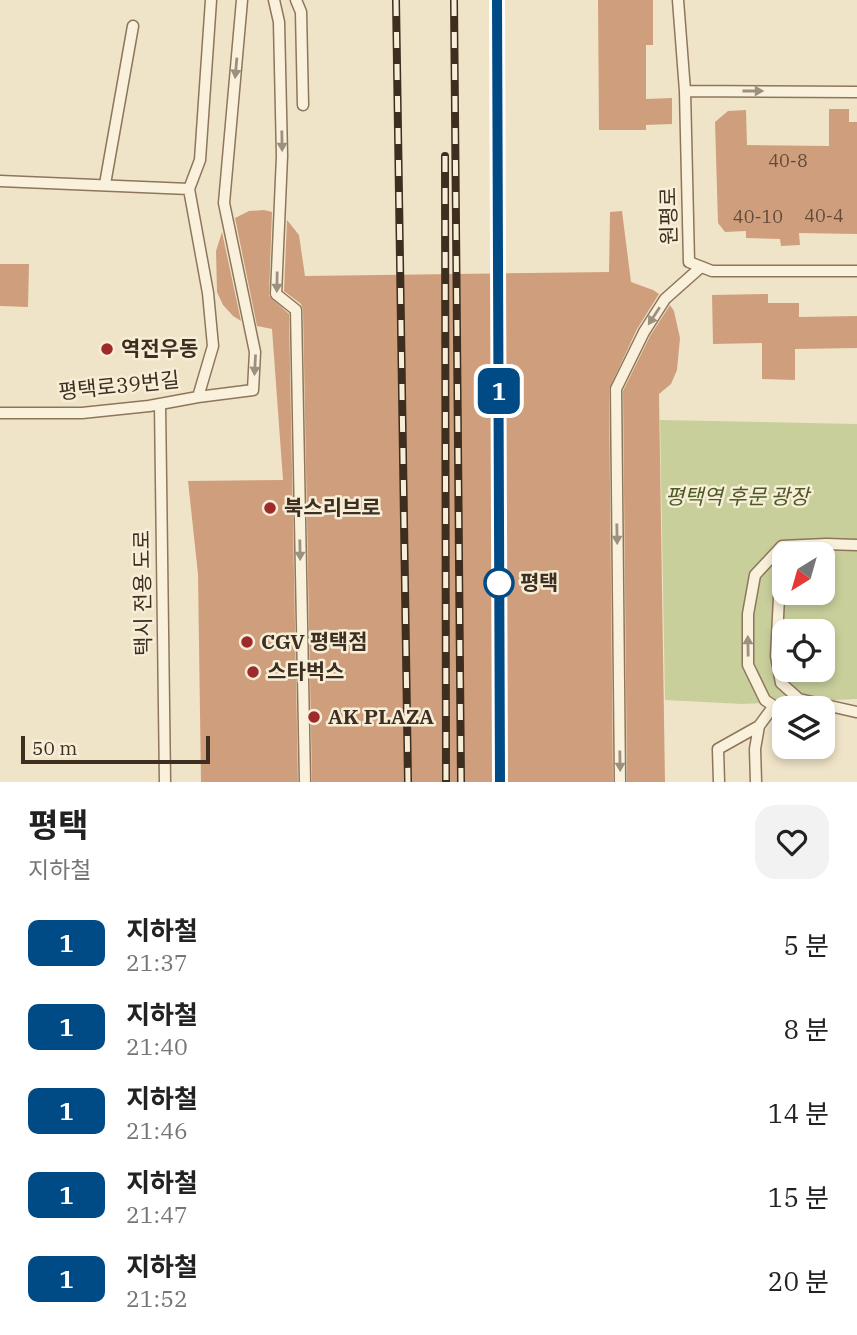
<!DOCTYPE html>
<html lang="ko">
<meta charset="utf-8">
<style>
:root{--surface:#fff;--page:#f2f2f2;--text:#222;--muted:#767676}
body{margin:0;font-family:"IBM Plex Serif","Noto Sans KR",serif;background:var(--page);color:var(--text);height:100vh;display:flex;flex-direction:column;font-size:26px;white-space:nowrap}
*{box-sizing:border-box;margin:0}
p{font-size:23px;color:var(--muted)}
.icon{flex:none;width:38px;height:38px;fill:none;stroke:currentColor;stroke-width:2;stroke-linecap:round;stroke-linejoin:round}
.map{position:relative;height:782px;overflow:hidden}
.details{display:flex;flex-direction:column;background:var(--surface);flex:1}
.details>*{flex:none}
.badge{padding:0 14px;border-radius:10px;font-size:24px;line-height:46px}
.needle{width:46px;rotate:217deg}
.fabs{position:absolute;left:772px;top:542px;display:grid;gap:14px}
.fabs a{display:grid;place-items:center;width:63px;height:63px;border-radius:14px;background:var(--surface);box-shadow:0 4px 10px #0003;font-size:35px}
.scale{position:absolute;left:21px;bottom:18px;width:189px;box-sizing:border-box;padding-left:7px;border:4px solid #3d2e20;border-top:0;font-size:19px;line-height:24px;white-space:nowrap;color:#3d2e20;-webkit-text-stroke:5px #f7eed8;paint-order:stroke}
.map>.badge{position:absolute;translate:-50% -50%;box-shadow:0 0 0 4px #fff}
.round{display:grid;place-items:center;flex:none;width:74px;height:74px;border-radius:21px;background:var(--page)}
.head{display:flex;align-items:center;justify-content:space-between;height:119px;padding:0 28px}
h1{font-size:33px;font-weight:700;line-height:52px}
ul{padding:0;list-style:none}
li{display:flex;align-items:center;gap:21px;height:84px;padding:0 28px}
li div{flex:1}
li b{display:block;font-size:26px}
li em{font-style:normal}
li .badge{min-width:77px;font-weight:700;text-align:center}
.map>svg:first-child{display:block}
.green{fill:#c9cf9b;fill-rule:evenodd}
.building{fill:#cf9f7d}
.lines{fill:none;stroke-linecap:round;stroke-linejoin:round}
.service-casing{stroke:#8d765c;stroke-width:13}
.service{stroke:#faf1dc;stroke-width:10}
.rail-casing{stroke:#3d2e20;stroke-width:8}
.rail{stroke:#f7eed8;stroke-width:5;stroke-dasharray:16;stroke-linecap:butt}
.oneway{fill:#9c907e}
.line-casing{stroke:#fff;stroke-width:16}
.line{stroke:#004a85;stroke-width:10}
.poi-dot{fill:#9e2a2b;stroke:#f7eed8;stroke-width:2.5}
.stop-dot{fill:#fff;stroke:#004a85;stroke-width:3.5}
.labels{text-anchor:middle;stroke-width:5;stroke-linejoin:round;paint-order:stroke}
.number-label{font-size:18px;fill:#624a37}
.street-label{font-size:21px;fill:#3d2e20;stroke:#f7eed8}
.poi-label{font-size:21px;font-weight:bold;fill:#3d2e20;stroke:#f7eed8;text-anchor:start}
.park-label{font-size:21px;font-style:italic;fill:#4d5a26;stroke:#f7eed8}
.stop-label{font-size:21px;font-weight:bold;fill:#3d2e20;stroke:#f7eed8;text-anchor:start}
</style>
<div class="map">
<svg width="857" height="782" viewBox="0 0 857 782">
<rect width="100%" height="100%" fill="#f0e4c8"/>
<path class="green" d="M660,420l197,4v275l-115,5 -77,-4zM784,555h38v38h-38zM784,632h38v38h-38z"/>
<path class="building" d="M598,0h55v45h-7v54l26,-1v26l-26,1v5h-47z
M829,109h20v13h8v112l-58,-1 1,12 -19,1 -1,-7 -34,-1v-7l-21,1 -7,-9 -3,-101 13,-11 18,-1 1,35 82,1z
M264,210l8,2 -3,84 20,18 9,468h-97l-3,-208 -10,-93 95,-1 -11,-151 -15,-3 -22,-108 14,-7z
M622,211l9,71 22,8 6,4 -22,35 -28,60 4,393h-301l-9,-472 -2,-6 -17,-13 3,-71 12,15 6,41 304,-4 1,-60z
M222,232l19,89 -8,-5 -10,-11 -6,-13 -1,-41z
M0,264h29l-1,43 -28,-1z
M768,294v9h31v14l58,-1v32l-62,1v31l-33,-1v-36l-49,1 -1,-49z
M670,305l4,6 6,27 -3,32 -6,14 -12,10 6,388h-38l-4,-391 27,-55z"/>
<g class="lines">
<g class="service-casing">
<path id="service" d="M274,0l5,22 3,134 -6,138 20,16 9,472
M296,0l5,12 2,93
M678,0l7,91 4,171 23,9h145
M685,91l172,1
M0,181l189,8 11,-29 11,-160
M105,184l28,-158
M198,397l55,-7 2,-38 -31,-149 18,-203
M160,404l5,378
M0,413h82l67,-7 49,-9 15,-51 -5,-53 -19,-104
M806,555l18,-10
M784,574l-4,4 -4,78 5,27 18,16 57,13
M784,713l-19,-13 -17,-35v-51l7,-39 27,-29 44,-2 31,1
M620,782l-4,-393 28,-57 21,-33 36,-32
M719,782l-1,-33 41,-23
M756,782l-1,-33 4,-23 14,-19"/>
</g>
<use href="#service" class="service"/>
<g class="rail-casing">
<path id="rail" d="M396,0l12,782
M454,0l7,782
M497,0l3,782
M445,156l1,626"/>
</g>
<use href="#rail" class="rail"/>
</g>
<defs><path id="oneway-solid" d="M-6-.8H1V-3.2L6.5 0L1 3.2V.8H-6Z" transform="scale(1.75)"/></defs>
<g class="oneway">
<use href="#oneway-solid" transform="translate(236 68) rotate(95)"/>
<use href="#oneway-solid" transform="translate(753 91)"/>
<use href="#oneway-solid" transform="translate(282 141) rotate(89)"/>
<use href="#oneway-solid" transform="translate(277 282) rotate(91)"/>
<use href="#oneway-solid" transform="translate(654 316) rotate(123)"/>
<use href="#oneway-solid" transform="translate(255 365) rotate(93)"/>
<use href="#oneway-solid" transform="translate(617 534) rotate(89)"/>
<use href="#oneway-solid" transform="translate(300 550) rotate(89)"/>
<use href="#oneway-solid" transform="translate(748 646) rotate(-91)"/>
<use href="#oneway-solid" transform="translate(620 761) rotate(89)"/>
</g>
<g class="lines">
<g class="line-casing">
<path id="line" d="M497,0l3,782"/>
</g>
<use href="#line" class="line"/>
</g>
<g class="poi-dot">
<circle cx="107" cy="349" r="7"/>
<circle cx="270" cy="508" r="7"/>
<circle cx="247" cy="642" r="7"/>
<circle cx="253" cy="672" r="7"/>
<circle cx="314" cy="717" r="7"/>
</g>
<circle class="stop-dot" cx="499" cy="583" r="14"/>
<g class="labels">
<g class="number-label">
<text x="788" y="167">40-8</text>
<text x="824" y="222">40-4</text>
<text x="758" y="223">40-10</text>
</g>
<g class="street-label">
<text transform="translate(669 216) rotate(-91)" y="7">원평로</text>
<text transform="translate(119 386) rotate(-6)" y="7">평택로39번길</text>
<text transform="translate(143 593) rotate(-91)" y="7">택시 전용 도로</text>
</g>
<g class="poi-label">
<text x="121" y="356">역전우동</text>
<text x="284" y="515">북스리브로</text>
<text x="261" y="649">CGV 평택점</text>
<text x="267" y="679">스타벅스</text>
<text x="328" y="724">AK PLAZA</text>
</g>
<g class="park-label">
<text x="737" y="504">평택역 후문 광장</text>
</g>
<g class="stop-label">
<text x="520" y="590">평택</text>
</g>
</g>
</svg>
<div class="fabs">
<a><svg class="needle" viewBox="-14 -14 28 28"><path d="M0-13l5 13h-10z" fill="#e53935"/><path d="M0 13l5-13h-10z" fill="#767676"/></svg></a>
<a><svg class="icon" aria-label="locate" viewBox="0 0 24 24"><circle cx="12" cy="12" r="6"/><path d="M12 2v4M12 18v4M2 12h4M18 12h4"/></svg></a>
<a><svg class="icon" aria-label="layers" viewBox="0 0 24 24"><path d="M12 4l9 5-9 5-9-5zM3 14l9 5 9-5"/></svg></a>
</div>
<div class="scale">50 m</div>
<b class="badge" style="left:499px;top:391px;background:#004a85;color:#fff">1</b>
</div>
<section class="details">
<div class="head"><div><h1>평택</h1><p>지하철</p></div><a class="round"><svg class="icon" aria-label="heart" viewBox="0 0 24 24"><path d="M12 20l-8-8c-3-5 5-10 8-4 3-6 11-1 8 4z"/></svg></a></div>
<ul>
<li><span class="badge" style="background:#004a85;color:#fff">1</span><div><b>지하철</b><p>21:37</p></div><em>5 분</em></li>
<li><span class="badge" style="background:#004a85;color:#fff">1</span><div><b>지하철</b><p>21:40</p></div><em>8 분</em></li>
<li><span class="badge" style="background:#004a85;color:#fff">1</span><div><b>지하철</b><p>21:46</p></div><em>14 분</em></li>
<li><span class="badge" style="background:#004a85;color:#fff">1</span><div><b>지하철</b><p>21:47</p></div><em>15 분</em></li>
<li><span class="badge" style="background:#004a85;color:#fff">1</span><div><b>지하철</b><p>21:52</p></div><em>20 분</em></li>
</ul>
</section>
